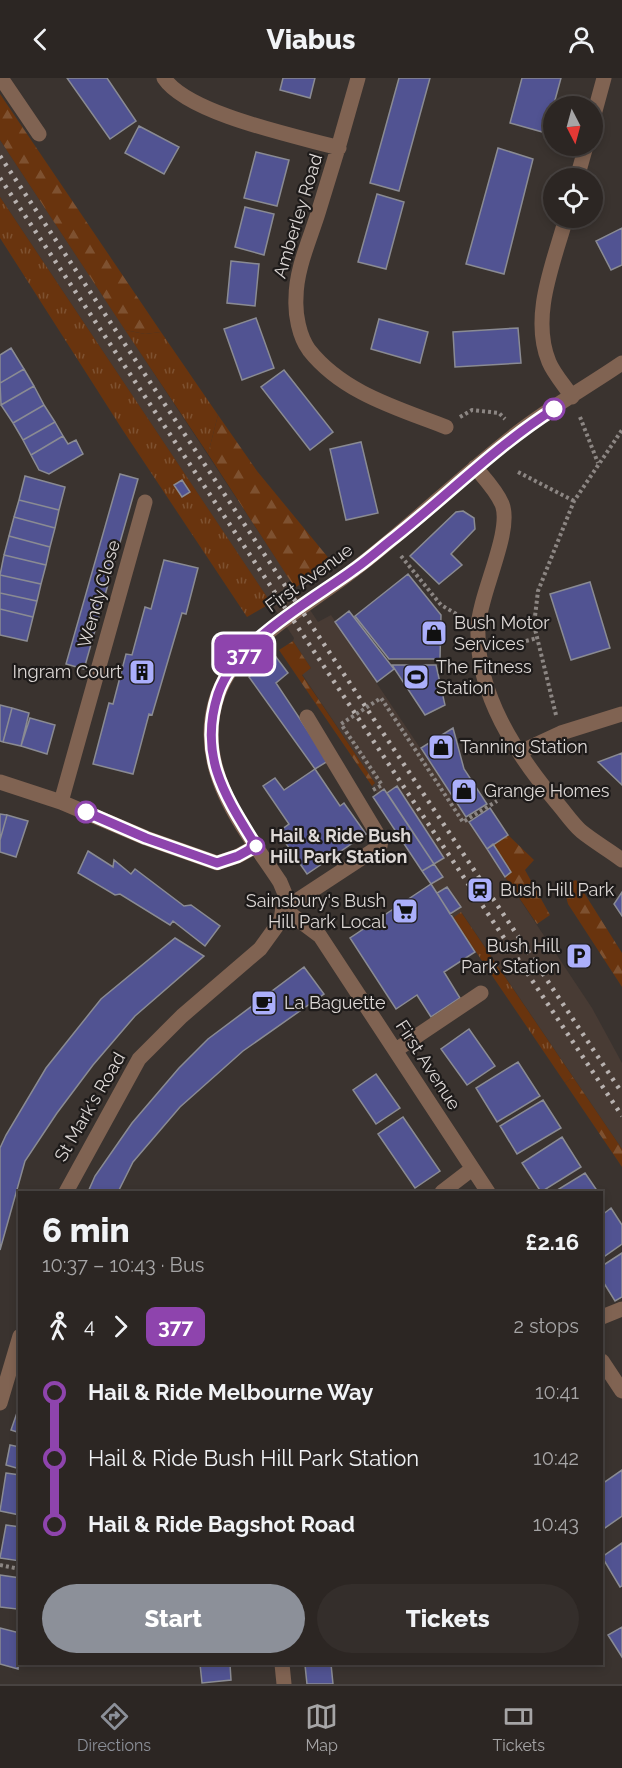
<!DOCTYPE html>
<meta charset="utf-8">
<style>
:root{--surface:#2c2623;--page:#342e2b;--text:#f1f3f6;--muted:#a6a5a6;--line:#484341;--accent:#8c9099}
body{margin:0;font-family:Raleway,sans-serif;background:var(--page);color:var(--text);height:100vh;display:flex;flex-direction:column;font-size:22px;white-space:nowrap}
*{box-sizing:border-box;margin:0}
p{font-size:20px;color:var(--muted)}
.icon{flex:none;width:33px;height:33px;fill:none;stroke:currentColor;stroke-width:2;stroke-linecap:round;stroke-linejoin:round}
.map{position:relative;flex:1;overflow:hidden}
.details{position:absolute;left:18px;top:1113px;width:585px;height:474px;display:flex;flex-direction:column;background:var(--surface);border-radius:0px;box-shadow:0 3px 9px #0003,0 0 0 2px var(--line)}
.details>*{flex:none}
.badge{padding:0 12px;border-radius:9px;font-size:21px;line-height:39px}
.needle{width:39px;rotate:174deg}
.controls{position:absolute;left:543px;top:18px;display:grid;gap:12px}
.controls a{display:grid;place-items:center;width:60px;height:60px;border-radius:50%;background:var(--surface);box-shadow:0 3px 9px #0003,0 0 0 2px var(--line);font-size:30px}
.map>.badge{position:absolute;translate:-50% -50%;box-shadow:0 0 0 3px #fff}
.legs{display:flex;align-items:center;gap:9px;height:66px;padding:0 24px;font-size:20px}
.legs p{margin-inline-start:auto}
.overview{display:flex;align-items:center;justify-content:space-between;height:102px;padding:0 24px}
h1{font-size:33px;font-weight:800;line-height:45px}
.action{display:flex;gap:12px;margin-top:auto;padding:12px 24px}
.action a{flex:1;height:69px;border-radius:36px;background:var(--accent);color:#fff;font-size:24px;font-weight:800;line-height:69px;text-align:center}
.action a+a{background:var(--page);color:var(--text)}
ul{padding:0 24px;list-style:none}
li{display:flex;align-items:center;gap:21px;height:66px;font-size:22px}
li i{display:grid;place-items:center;width:9px;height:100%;margin:0 8px;background:currentColor}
li i::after{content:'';width:15px;height:15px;margin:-8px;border:4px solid;border-radius:50%;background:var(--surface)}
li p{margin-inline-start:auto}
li:first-child i{background:linear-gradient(#0000 50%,currentColor 0)}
li:last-child i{background:linear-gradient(currentColor 50%,#0000 0)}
header{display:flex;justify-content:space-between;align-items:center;height:78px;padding:0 24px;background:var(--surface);font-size:27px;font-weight:800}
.tabs{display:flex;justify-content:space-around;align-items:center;height:84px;border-top:2px solid var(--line);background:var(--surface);font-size:16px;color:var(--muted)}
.tabs a{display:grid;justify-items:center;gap:3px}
.tabs .current{color:var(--accent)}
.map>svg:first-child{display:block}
.built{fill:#483b34}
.grass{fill:url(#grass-tufts)}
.forest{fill:url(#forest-firs)}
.building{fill:#515392;stroke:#8a8b93;stroke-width:1.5}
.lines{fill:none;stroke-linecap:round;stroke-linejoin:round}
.path{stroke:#8c8683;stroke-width:4;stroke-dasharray:3 3;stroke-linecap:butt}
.minor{stroke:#806352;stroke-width:15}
.rail{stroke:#b8b2b0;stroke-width:4.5;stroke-dasharray:3 6;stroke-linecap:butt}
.line-1-casing{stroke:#fff;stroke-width:14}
.line-1{stroke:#8e44ad;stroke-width:9}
.stop-1-dot{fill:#fff;stroke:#8e44ad;stroke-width:3}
.labels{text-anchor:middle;stroke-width:4.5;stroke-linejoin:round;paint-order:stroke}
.street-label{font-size:18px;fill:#ddd8d6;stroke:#1e1b1a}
.poi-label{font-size:18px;fill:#ddd8d6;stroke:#1e1b1a;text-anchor:start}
.stop-label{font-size:18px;font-weight:bold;fill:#ddd8d6;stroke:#1e1b1a;text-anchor:start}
</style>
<header><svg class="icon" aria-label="back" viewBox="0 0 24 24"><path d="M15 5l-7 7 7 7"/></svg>Viabus<svg class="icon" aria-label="person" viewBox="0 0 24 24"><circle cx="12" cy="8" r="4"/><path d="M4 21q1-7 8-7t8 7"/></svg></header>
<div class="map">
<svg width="622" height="1606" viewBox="0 0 622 1606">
<defs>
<pattern id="grass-tufts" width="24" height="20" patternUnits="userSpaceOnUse" patternTransform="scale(1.5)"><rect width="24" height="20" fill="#69340e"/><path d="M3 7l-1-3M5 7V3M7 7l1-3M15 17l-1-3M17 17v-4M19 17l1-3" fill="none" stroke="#7e5130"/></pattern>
<pattern id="forest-firs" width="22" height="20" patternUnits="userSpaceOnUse" patternTransform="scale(1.5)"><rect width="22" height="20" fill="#69340e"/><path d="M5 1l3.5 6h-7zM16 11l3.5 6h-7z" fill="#7e5130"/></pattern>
</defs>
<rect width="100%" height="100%" fill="#3a332f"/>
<path class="built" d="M0,62l318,482 13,-7 138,206 21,-13 18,27 3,37 -6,5 87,131 30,55v86l-160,-236 -9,5 -80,-121 4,-4 -5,-7 3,-3 -73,-109 9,-6 -18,-27 1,-3 -294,-441z"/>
<path class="grass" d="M0,119l271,406 -24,14 -125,-188 -122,-191z
M125,252l20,4 16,-2 57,83 -10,39z
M461,834l112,165 -8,6 -112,-165z"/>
<path class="forest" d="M0,16l161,238 -16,2 -20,-4 -125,-190z
M218,337l39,56 74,90 -36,27 -87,-134z
M293,563l18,27 -9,7 73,108 -3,3 -93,-136z
M508,757l26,25 -9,10 25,45 -13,9 -32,-47 6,-5 -18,-28z
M576,802l46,73v34l-54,-83 -3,-11 2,-9z
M573,999l49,72v18l-57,-84z"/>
<path class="building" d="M67,0h40l29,43 -26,18z
M283,0h32l-5,20 -30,-8z
M399,0h31l-31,113 -29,-8z
M522,0h39l-15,55 -36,-10z
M139,48l40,21 -15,27 -39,-21z
M498,70l35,11 -29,115 -38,-10z
M256,74l33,8 -12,46 -33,-8z
M377,116l27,8 -18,67 -28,-7z
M245,129l29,7 -10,41 -29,-8z
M622,150v37l-11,5 -15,-29z
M231,183l28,3 -4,42 -28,-3z
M256,240l18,50 -32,12 -18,-51z
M379,241l49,13 -8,31 -49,-14z
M518,250l3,35 -66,4 -2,-35z
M11,270l13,21 -24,14v-28z
M24,291l10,17 -33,19 -1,-22z
M284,292l49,62 -23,18 -49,-63z
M34,308l10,19 -31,18 -12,-18z
M44,327l11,17 -32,18 -10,-17z
M55,344l8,14 -32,19 -8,-15z
M63,358l5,8 8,-4 7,14 -34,20 -10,-4 -8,-15z
M361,364l17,71 -32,7 -16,-71z
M120,396l18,5 -54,190 -18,-5z
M25,398l40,11 -6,23 -40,-10z
M182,402l8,12 -8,5 -8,-12z
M19,422l40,10 -4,18 -41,-11z
M463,433l11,7 1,11 -24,25 11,11 -23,19 -29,-28 46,-44z
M14,439l41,11 -5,19 -41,-11z
M9,458l41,11 -4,18 -42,-10z
M4,477l42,10 -5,19 -41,-9z
M164,482l34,8 -12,46 -4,-1 -30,102 -3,-1 -16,60 -40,-10 16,-61 4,1 13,-50 6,1 13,-48 6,2z
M408,496l33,41 -1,44h-51l-34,-43z
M0,497l41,9 -4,17 -37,-8z
M590,504l20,66 -39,12 -21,-66z
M0,515l37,8 -4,16 -33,-8z
M0,531l33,8 -6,24 -27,-6z
M349,533l45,58 -17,13 -42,-60z
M273,575l15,20 -12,10 52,78 -13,8 -66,-92z
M392,587h44l9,40 -20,10z
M0,627l12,3 -9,34 -3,-1z
M12,630l17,5 -8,33 -18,-4z
M30,640l25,7 -8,29 -26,-8z
M453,650l11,41 23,35 -21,13 -45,-69z
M622,675v32l-24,-23z
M315,691l25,37 4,-3 22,31 -59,40 -29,-42 11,-8 -26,-38 12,-8 9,12z
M397,708l47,72 -10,6 -47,-71z
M384,711l50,75 -12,7 -49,-74z
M490,730l18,27 -21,14 -18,-27z
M0,736l7,1 -7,25z
M7,737l21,6 -12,36 -16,-5v-12z
M493,766l18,28 -6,5 -18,-28z
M88,773l25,16 1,-7 17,14 4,-5 49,37 7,-1 29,21 -15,20 -32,-25 -3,4 -50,-31 -5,1 -37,-22z
M434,786l9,13 -12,7 -9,-13z
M431,806l44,68 -31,20 16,26 -29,19 -14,-22 -21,14 -46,-71z
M447,809l14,20 -11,7 -13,-21z
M622,814v24l-8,-12z
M175,860l29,18 -69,60 -42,49 -36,48 -32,48 -25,89v-102l6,-13 40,-67 55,-69z
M304,889l20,27 -81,57 -63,56 -47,55 -15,30h-30l7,-16 37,-53 47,-55 29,-29z
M469,951l26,37 -28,19 -26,-36z
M518,984l22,34 -43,26 -21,-34z
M376,996l24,34 -24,16 -23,-34z
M543,1022l18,28 -44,26 -17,-28z
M403,1039l37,54 -25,17 -37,-54z
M562,1059l19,30 -40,25 -19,-29z
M585,1095l13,19h-44z
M611,1130l11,17v19l-20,14v-43z
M622,1175v44l-7,4 -13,-21v-14z
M19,1329h1v26l-9,-3z
M10,1367l10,2v22l-14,-4z
M622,1392v46l-20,14v-46z
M6,1395l14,2v40l-20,-4z
M6,1447l14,2v34l-20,-3z
M622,1465v43l-2,1 -18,-30z
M0,1497l20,3 -3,31 -17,-2z
M622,1549v30l-14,-22z
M0,1550l20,5 -2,36 -18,-5z
M200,1586h30l1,16 -29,3z
M331,1586l2,20h-26l-2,-19z"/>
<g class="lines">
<path class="path" d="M460,339l12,-7 27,3 6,6
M580,339l18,46
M518,394l56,29
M401,478l40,49 19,11
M497,571l40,-11
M556,637l-22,-90 4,-34 36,-90 48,-71
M373,712l9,-5 -41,-61 40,-26 82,124 34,-21
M0,1487l20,4"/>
<path class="minor" d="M1,0l38,56
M164,0c24,36 132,58 175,70
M358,0c-12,44 -25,88 -39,132 -8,27 -23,58 -23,88 -1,16 3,38 13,52 34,43 88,58 137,77
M592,44l12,-44
M577,100l9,-32
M566,140c-12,44 -36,98 -17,144 5,12 16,24 23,35
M475,389c10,12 21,23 27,37 11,27 -23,91 -24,124 -2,66 38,126 79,175 8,9 15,20 24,28 12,10 28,19 41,29
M307,639l74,123 -1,6 -96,63 36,27 168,256
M520,674l41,-19 61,-19
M0,704l61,20 85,36 71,25 21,-7 18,-10
M61,724l84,-300
M396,972l85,-57
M66,1114l73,-133 43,-43 78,-67 21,-29 4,-26 -5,-12c-33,-50 -76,-100 -68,-163 3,-23 13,-44 28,-61 35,-37 80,-61 119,-92 54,-42 103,-90 157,-132 33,-26 71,-47 106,-71
M442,1114l30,-23
M602,1239l20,-8
M602,1283l20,30
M0,1325l20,-67
M282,1586l2,20"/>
<path class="rail" d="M0,78l622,937
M0,100l622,938"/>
</g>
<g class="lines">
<g class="line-1-casing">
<path id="line-1" d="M86,734l60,26 71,25 21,-7 18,-10c-31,-50 -58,-90 -38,-152 18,-54 95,-94 138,-126 14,-10 26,-21 39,-31 54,-43 101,-91 159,-128"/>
</g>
<use href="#line-1" class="line-1"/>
</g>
<defs>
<g id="shop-square" transform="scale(1.35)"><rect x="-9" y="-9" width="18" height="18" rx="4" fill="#abaffb" stroke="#1e1b1a"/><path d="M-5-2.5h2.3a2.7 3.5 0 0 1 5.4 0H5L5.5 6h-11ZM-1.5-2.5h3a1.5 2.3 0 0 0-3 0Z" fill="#111"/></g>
<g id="building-square" transform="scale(1.35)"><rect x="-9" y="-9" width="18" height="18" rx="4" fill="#abaffb" stroke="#1e1b1a"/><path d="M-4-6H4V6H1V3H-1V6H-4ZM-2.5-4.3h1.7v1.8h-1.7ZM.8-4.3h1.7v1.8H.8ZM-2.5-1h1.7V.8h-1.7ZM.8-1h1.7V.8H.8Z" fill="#111"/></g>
<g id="stadium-square" transform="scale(1.35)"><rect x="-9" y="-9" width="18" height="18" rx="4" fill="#abaffb" stroke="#1e1b1a"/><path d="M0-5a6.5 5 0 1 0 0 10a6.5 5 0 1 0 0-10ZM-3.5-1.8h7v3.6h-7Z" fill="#111"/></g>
<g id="station-square" transform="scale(1.35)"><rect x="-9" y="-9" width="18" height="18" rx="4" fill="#abaffb" stroke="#1e1b1a"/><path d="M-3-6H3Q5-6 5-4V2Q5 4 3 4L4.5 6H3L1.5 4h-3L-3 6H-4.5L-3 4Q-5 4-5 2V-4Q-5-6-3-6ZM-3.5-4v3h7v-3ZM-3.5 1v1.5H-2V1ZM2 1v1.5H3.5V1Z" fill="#111"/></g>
<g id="supermarket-square" transform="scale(1.35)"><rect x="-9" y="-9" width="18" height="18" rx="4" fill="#abaffb" stroke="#1e1b1a"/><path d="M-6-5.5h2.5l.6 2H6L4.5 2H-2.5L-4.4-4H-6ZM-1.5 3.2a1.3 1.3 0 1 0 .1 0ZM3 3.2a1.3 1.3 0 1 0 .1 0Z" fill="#111"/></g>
<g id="parking-square" transform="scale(1.35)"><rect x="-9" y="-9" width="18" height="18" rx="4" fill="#abaffb" stroke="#1e1b1a"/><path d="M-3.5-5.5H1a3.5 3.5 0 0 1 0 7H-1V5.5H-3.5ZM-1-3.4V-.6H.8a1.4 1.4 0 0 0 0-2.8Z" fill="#111"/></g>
<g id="cafe-square" transform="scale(1.35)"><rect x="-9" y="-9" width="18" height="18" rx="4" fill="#abaffb" stroke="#1e1b1a"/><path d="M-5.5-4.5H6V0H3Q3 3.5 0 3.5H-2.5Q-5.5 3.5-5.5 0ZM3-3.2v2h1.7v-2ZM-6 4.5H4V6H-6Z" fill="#111"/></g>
</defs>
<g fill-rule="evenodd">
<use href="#shop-square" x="434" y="555"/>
<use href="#building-square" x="142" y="594"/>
<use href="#stadium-square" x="416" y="599"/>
<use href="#shop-square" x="441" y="669"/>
<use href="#shop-square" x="464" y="713"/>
<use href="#station-square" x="480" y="812"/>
<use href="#supermarket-square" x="405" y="833"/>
<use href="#parking-square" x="579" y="878"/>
<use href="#cafe-square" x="264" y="925"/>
</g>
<g class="stop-1-dot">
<circle cx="554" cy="331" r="10"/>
<circle cx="86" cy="734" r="10"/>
<circle cx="256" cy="768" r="8"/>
</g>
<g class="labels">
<g class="street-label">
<text transform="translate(298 138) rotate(-73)" y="6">Amberley Road</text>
<text transform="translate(309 500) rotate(-36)" y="6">First Avenue</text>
<text transform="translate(99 516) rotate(-74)" y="6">Wendy Close</text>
<text transform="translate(428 987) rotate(57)" y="6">First Avenue</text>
<text transform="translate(90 1029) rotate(-60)" y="6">St Mark's Road</text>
</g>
<g class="poi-label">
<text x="454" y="551">Bush Motor<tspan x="454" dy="21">Services</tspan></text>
<text x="436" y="595">The Fitness<tspan x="436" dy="21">Station</tspan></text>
<text x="122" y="600" text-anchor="end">Ingram Court</text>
<text x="460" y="675">Tanning Station</text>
<text x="484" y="719">Grange Homes</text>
<text x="500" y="818">Bush Hill Park</text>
<text x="386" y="829" text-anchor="end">Sainsbury's Bush<tspan x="386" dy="21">Hill Park Local</tspan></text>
<text x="560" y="874" text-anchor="end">Bush Hill<tspan x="560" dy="21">Park Station</tspan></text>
<text x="284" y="931">La Baguette</text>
</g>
<g class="stop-label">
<text x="270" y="764">Hail &amp; Ride Bush<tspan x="270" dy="21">Hill Park Station</tspan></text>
</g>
</g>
</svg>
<div class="controls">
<a><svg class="needle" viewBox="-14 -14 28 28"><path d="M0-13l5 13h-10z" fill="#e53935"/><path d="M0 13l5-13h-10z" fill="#a6a5a6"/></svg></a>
<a><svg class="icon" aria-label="locate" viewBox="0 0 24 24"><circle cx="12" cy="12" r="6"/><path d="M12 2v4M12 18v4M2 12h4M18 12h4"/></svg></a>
</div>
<b class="badge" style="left:244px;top:576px;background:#8e44ad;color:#fff">377</b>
<section class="details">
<div class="overview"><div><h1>6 min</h1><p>10:37 – 10:43 · Bus</p></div><b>£2.16</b></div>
<div class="legs"><svg class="icon" aria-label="walk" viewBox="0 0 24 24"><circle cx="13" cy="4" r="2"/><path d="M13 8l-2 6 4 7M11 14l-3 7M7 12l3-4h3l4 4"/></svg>4<svg class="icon" aria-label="forward" viewBox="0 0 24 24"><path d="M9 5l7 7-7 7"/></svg><b class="badge" style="background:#8e44ad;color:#fff">377</b><p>2 stops</p></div>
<ul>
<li><i style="color:#8e44ad"></i><b>Hail &amp; Ride Melbourne Way</b><p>10:41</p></li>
<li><i style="color:#8e44ad"></i><span>Hail &amp; Ride Bush Hill Park Station</span><p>10:42</p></li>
<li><i style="color:#8e44ad"></i><b>Hail &amp; Ride Bagshot Road</b><p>10:43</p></li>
</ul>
<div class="action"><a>Start</a><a>Tickets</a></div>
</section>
</div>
<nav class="tabs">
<a class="current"><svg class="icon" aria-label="directions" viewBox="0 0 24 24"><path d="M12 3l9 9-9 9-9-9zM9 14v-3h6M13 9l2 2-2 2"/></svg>Directions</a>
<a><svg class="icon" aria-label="map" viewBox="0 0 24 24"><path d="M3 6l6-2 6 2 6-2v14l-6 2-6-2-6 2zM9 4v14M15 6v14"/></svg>Map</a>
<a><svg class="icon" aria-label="tickets" viewBox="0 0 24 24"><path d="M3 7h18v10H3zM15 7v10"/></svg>Tickets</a>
</nav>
